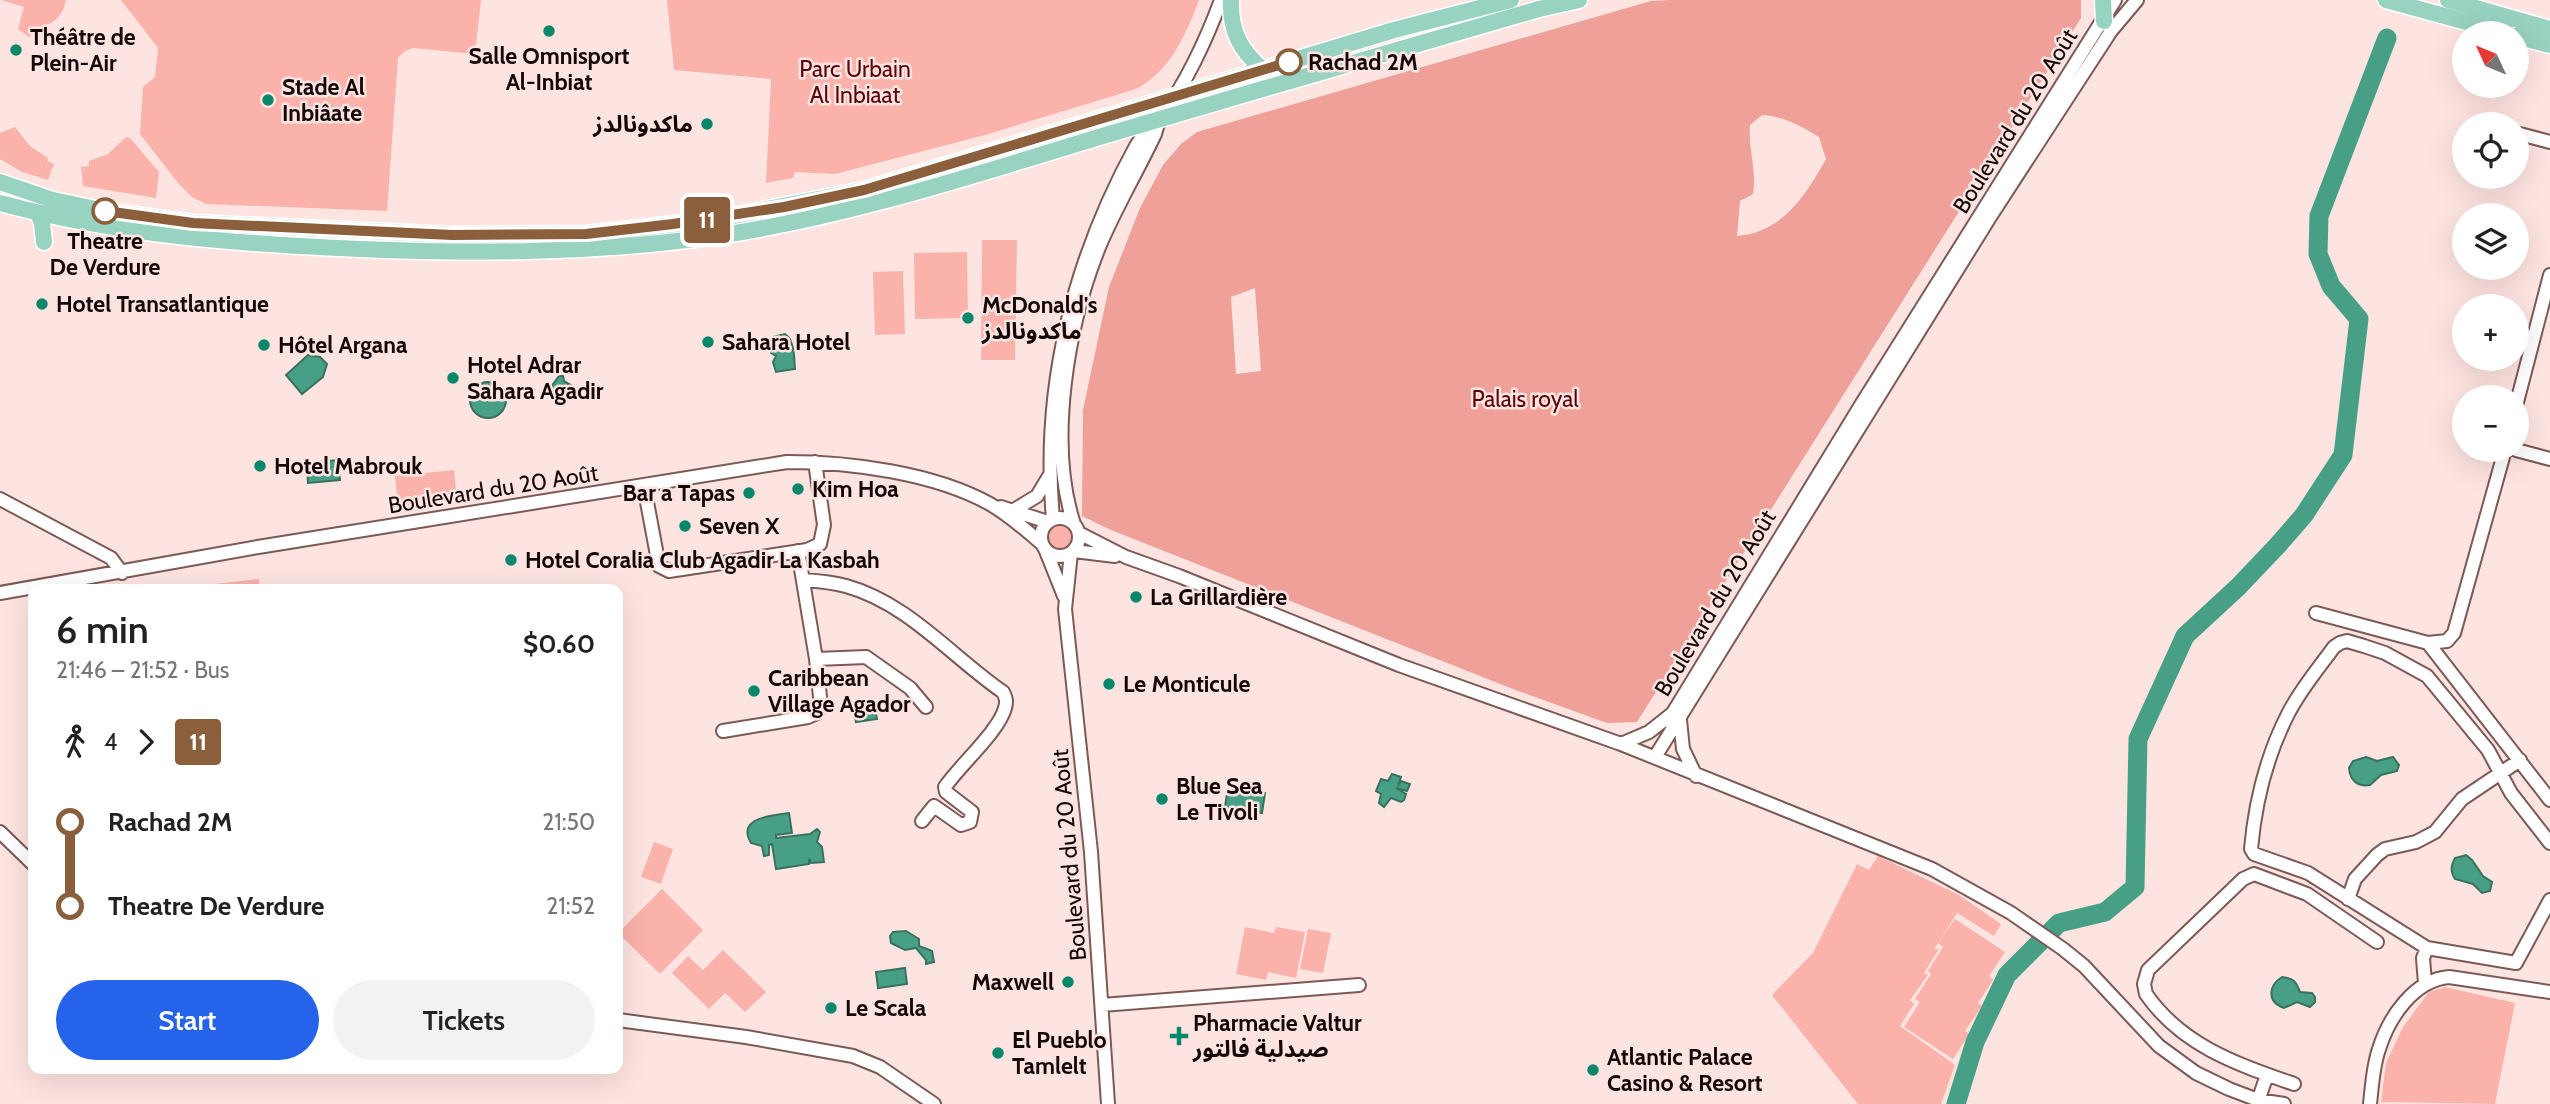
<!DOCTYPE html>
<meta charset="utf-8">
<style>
:root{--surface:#fff;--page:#f2f2f2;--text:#222;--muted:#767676;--accent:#2563eb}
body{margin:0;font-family:Cabin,"Noto Sans Arabic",sans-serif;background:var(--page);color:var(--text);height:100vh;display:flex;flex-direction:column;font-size:26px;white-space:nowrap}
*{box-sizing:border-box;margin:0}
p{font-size:23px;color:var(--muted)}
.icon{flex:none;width:38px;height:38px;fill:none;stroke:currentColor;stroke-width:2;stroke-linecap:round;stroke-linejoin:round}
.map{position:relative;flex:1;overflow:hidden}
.drawer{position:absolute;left:28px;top:584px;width:595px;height:490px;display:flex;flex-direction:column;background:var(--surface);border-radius:14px;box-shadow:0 7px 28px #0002}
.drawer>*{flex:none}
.badge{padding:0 14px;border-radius:5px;font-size:24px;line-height:46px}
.needle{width:46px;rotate:314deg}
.buttons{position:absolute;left:2452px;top:21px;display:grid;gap:14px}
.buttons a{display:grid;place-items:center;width:77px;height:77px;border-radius:50%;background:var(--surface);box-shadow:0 7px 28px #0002;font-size:35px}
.map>.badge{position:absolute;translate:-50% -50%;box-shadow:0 0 0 4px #fff}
.legs{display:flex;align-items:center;gap:10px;height:77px;padding:0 28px;font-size:23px}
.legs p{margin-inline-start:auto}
.head{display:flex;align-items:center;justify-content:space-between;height:119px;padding:0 28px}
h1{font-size:38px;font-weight:600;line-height:52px}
.cta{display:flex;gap:14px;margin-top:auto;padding:14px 28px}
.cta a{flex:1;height:80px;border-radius:42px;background:var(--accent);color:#fff;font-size:28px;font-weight:600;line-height:80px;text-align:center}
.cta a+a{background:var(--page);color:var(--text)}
ul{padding:0 28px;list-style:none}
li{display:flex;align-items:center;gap:24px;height:84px;font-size:26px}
li i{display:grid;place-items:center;width:10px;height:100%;margin:0 9px;background:currentColor}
li i::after{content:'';width:18px;height:18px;margin:-9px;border:5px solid;border-radius:50%;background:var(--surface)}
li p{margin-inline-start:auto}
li:first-child i{background:linear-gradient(#0000 50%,currentColor 0)}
li:last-child i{background:linear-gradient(currentColor 50%,#0000 0)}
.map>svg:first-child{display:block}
.green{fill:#fbb2ab}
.forest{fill:#efa098;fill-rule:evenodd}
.water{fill:#47a085;stroke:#38725f;stroke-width:2}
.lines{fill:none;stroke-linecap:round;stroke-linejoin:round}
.river{stroke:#47a085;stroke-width:19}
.minor-casing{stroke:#7d5956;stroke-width:16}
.major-casing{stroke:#fff;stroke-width:19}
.minor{stroke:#fff;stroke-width:12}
.major{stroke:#98d2c0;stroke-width:16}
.line-1-casing{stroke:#fff;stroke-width:16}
.line-1{stroke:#8b5e3c;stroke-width:10}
.poi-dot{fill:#09876a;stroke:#fee4e1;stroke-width:2.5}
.stop-1-dot{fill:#fff;stroke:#8b5e3c;stroke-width:3.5}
.labels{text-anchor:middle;stroke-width:5;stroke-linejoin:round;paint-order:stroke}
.poi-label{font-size:23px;font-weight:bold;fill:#140707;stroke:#fee4e1;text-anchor:start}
.stop-label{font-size:23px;font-weight:bold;fill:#140707;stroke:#fee4e1;text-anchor:start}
.park-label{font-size:23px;fill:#5e0007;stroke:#fee4e1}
.street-label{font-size:23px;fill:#140707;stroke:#fee4e1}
</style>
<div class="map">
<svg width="2550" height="1104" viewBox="0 0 2550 1104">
<rect width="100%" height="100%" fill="#fee4e1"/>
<path class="green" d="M1,0h65c-5,26 -22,22 -37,37l-11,-8 6,-22z
M121,0h360l-6,54 -62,-6 -8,3 -7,7 -11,153 -181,-7 -14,-7 -14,-14 -38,-49 3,-47 12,-10 3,-29z
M667,0h532c-13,35 -29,71 -63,89l-151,46 -150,39 -40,-2 -2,6 -27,5 5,-104 -97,-9z
M15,127l15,19 18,12 -1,3 7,3 -6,16 -26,-8 -22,-13v-26z
M126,137l4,1 29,34 -3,26 -73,-12 -2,-19 8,-1v-5l19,-7z
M982,240h35l-2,120h-34z
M967,252l1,66 -53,1 -1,-66z
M903,271l2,63 -30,1 -2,-63z
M454,470l3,30 -59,6 -3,-30z
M1048 538a12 12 0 1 1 24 0a12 12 0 1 1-24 0Z
M259,579l1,11h-61l-1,-4z
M654,842l19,7 -12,35 -20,-7z
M1878,856l81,39 42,29 -7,12 -37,-23 -18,29 16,-23 50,33 -16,24 4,4 -15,23 4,3 -17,25 4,3 -16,25 -49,-32 16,-25 -5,-3 16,-25 -3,-3 15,-24 -5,-4 -4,6h5l-15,24 4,2 -18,25 4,4 -14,22 55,39 -14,39h-83l-86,-109 41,-42 44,-89 12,6z
M662,889l41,41 -43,44 -42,-41z
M1245,927l29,6 2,-6 29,5 -9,46 -28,-6 -2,8 -30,-6z
M1308,929l23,4 -8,40 -23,-4z
M723,950l43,42 -21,20 -20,-19 -16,16 -37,-36 16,-17 15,14z
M2445,987l70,16 -20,101 -114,-2 5,-39 17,-36 26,-35z"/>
<path class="forest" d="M1670,0h411v18l-444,704 -30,1 -94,-34 -402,-159 -29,-14 1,-106 26,-123 31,-79 23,-43 18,-21 16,-12 454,-131zM1762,115c21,1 39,11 57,22l7,22c-20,36 -44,74 -89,77l3,-35 13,-7c4,-23 -5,-45 -3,-69zM1255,288l6,83 -25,3 -5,-77z"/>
<path class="water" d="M785,334c10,7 9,24 10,35l-19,3 -3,-10 3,-6 -5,-3 -1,-13 3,-3z
M308,355l12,2 7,7 -4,13 -21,17 -16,-19z
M559,376h4l1,5 12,7 -4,12h-8l-13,-13z
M470 400a18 18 0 1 1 36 0a18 18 0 1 1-36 0Z
M338,460l2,20 -32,3 -1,-20z
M874,704l3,15 -21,3 -3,-16z
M2366,757l11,4 16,-4 6,8 -2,6 -16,4 -11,10c-12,2 -20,-4 -21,-17l4,-7z
M1392,774l9,3 -3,9 3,-5 9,3 -3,7 -11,-3 10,6 -2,6 -3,2 -10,-4 -7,9 -5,-4 2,-9 -5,-3 5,-12 7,2z
M1228,787l37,6 -3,20 -37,-6z
M789,813l3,20 -16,2v3l34,-4 7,-5 3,3 -3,10 5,5 2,15 -13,1 -2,-4v5l-33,5 -4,-25 -3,1v10l-5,1 -2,-10 -11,-3c-15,-26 21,-27 38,-30z
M2466,855l6,5 11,16 9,6 -2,9 -8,2 -9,-9 -18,-5c-5,-8 -4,-13 0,-21z
M906,931l13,8v7l13,5 2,11 -8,2v-4l-10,-12 -11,2 -14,-7 -1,-7 3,-4z
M905,968l2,16 -29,4 -2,-16z
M2282,977c11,1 14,4 18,15l12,1 3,4v5l-5,5 -13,-5 -13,6c-17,-6 -16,-22 -2,-31z"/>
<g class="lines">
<path class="river" d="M1956,1104l19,-62 32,-67 52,-52 46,-11 30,-25 3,-148 47,-103 53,-49 40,-42 26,-30 39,-60 16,-136 -28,-33 -13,-32 1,-38 68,-178"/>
<g class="minor-casing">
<path id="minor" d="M2516,133l34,9
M2516,406l34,-131
M2516,450l34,9
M644,486l15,80 10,5 138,-21 13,-6 4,-19 -9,-63
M0,499l111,59 11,15
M1001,507l47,15
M1014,510l23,-14 12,-20
M1041 537a19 19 0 1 1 38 0a19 19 0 1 1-38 0Z
M1053,519c-12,-131 20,-258 83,-373 6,-11 16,-18 24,-28 25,-32 47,-80 61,-118
M1074,524c-27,-82 -6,-201 26,-279 16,-38 37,-73 55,-111l4,-14
M1079,533l47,24 53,19 220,89 222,79 311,125 79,44 52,36 21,17 75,80 37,27 33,16 29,11 26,4
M798,551l18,108 50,-2 44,31 16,19
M1046,551l18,45
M1074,551l41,5
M1071,553l-6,56 26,243 17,252
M803,580c15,1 29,2 43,6 62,17 106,71 157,106 3,6 4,9 2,16 -6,23 -45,57 -60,79l1,5 26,20 -2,10 -9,3 -27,-19 -12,15
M0,593l258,-46 529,-85c64,0 147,11 203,42 19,11 35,25 51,39
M2316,613l112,30 19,-2 7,-8 51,-183
M2428,643l122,157
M1680,720l3,29 13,27
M1668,721l193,-316 254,-405
M723,731l85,-14 9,-4 4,-7 -5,-47
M1621,744l28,-12 24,-19
M1655,757l335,-540 121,-186 26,-31
M0,832l33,32
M2550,843l-39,-50 -23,-43 -61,-74 -42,-23 -21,-7 -17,-5 -7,2 -6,4c-16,22 -34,43 -46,67 -21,41 -33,90 -37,135l3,5 54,19 119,75 89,15 34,-63
M2348,899l7,-20 22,-24 8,-6 31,-7 19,-10 27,-33 58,-39
M2425,983l-2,-25 4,-10
M1102,1005l257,-20
M618,1020l128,17 107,19 27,11 54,37
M2294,1084c-57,-20 -112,-38 -148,-90l-2,-10 4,-14 95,-91 11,-5 53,20 70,48
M2257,1104l10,-29
M2370,1104c2,-18 3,-38 9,-55 10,-32 35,-69 70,-72l101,15"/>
</g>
<g class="major-casing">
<path id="major" d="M1231,0c-1,31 9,50 32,70
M2103,0l1,21
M2386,0l121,33
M2448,0l102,29
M2516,36l34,9
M0,182l53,18 52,11 88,12 259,12 134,-1 56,-6 81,-10 141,-28 530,-160 117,-30
M0,203c118,32 238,41 360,46 122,5 243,4 363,-14 131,-20 257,-62 383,-100 144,-43 289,-84 433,-126l40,-9
M38,213l4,10 2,19"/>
</g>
<use href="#minor" class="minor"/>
<use href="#major" class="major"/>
</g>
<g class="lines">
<g class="line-1-casing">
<path id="line-1" d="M105,211l88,12 259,12 134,-1 87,-10 111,-17 80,-17 425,-128"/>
</g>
<use href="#line-1" class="line-1"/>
</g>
<g class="poi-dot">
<circle cx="549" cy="31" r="7"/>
<circle cx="16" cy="50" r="7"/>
<circle cx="268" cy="100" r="7"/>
<circle cx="707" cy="124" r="7"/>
<circle cx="42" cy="304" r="7"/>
<circle cx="968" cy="318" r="7"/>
<circle cx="708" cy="342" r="7"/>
<circle cx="264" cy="345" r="7"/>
<circle cx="453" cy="378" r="7"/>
<circle cx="260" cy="466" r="7"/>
<circle cx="798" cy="489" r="7"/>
<circle cx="749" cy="493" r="7"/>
<circle cx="685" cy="526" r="7"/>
<circle cx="511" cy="560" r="7"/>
<circle cx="1136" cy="597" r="7"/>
<circle cx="1109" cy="684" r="7"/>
<circle cx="754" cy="691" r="7"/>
<circle cx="1162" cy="799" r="7"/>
<circle cx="1068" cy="982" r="7"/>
<circle cx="831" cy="1008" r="7"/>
<path d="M1175.5 1025.5h7v7h7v7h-7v7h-7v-7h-7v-7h7z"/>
<circle cx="998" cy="1053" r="7"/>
<circle cx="1593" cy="1070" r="7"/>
</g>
<g class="stop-1-dot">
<circle cx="1289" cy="62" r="12"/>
<circle cx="105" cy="211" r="12"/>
</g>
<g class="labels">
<g class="poi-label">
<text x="30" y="45">Théâtre de<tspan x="30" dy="26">Plein-Air</tspan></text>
<text x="549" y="64" text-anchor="middle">Salle Omnisport<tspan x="549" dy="26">Al-Inbiat</tspan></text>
<text x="282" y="95">Stade Al<tspan x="282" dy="26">Inbiâate</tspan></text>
<text x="693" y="132" text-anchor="end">ماكدونالدز</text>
<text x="56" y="312">Hotel Transatlantique</text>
<text x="982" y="313">McDonald's<tspan x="982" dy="26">ماكدونالدز</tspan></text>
<text x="722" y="350">Sahara Hotel</text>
<text x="278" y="353">Hôtel Argana</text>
<text x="467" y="373">Hotel Adrar<tspan x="467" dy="26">Sahara Agadir</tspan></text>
<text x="274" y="474">Hotel Mabrouk</text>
<text x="812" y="497">Kim Hoa</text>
<text x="735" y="501" text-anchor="end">Bar a Tapas</text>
<text x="699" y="534">Seven X</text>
<text x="525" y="568">Hotel Coralia Club Agadir La Kasbah</text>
<text x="1150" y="605">La Grillardière</text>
<text x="768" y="686">Caribbean<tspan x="768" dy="26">Village Agador</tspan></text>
<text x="1123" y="692">Le Monticule</text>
<text x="1176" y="794">Blue Sea<tspan x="1176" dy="26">Le Tivoli</tspan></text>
<text x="1054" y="990" text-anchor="end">Maxwell</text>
<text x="845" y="1016">Le Scala</text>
<text x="1193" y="1031">Pharmacie Valtur<tspan x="1193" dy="26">صيدلية فالتور</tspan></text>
<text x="1012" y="1048">El Pueblo<tspan x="1012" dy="26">Tamlelt</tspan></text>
<text x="1607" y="1065">Atlantic Palace<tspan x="1607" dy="26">Casino &amp; Resort</tspan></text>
</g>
<g class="stop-label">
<text x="1308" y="70">Rachad 2M</text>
<text x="105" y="249" text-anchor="middle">Theatre<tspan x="105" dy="26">De Verdure</tspan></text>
</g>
<g class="park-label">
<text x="855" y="77">Parc Urbain<tspan x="855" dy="26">Al Inbiaat</tspan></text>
<text x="1525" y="407">Palais royal</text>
</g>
<g class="street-label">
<text transform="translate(2015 121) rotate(-58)" y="8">Boulevard du 20 Août</text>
<text transform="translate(493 489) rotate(-9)" y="8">Boulevard du 20 Août</text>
<text transform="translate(1715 603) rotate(-59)" y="8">Boulevard du 20 Août</text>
<text transform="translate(1069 855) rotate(-95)" y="8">Boulevard du 20 Août</text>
</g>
</g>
</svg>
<div class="buttons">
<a><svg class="needle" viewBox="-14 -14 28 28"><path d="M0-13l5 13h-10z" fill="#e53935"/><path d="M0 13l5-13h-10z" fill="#767676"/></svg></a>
<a><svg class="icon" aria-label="locate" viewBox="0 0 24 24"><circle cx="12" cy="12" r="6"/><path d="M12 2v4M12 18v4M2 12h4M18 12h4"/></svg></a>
<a><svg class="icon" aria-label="layers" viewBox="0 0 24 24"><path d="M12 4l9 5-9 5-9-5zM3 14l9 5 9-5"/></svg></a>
<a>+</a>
<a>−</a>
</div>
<b class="badge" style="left:707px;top:220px;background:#8b5e3c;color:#fff">11</b>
<section class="drawer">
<div class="head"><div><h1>6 min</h1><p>21:46 – 21:52 · Bus</p></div><b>$0.60</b></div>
<div class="legs"><svg class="icon" aria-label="walk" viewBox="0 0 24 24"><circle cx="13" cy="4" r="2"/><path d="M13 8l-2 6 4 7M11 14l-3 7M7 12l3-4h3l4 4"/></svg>4<svg class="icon" aria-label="forward" viewBox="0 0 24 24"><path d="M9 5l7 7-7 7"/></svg><b class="badge" style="background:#8b5e3c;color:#fff">11</b></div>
<ul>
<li><i style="color:#8b5e3c"></i><b>Rachad 2M</b><p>21:50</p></li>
<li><i style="color:#8b5e3c"></i><b>Theatre De Verdure</b><p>21:52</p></li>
</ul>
<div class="cta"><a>Start</a><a>Tickets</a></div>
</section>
</div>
